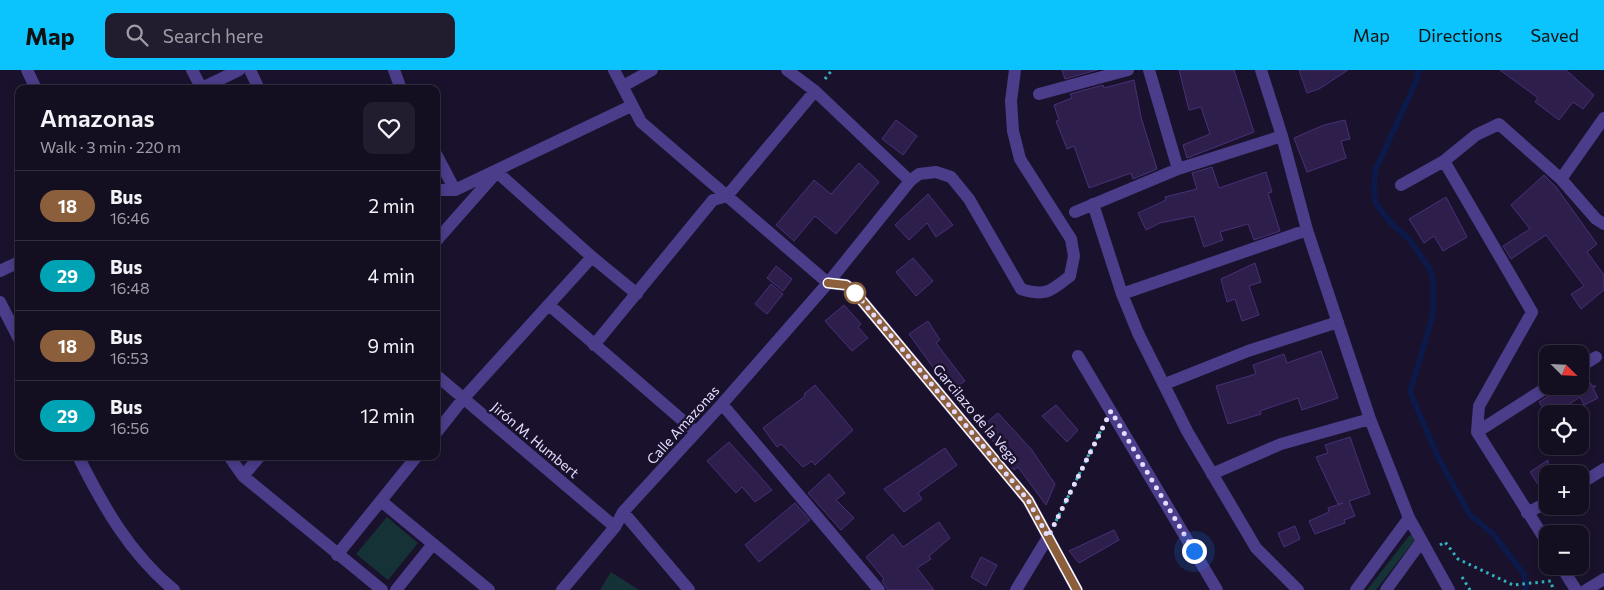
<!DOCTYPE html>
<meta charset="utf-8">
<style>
:root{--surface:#140e21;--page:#211c2e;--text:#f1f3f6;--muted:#9d9ca5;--line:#332e3f;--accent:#0bc3fd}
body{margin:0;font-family:Commissioner,sans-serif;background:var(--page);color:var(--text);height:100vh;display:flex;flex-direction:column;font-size:19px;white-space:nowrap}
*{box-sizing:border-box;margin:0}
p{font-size:16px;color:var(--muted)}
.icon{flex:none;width:28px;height:28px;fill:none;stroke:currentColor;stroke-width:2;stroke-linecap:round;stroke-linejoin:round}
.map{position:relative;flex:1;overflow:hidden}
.drawer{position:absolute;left:15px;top:15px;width:425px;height:375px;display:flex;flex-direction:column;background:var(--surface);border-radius:10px;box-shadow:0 2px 8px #0003,0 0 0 1px var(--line)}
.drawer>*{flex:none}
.badge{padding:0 10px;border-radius:16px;font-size:18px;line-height:32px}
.needle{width:32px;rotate:114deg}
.buttons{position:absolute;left:1539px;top:275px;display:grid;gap:10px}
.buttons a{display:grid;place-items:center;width:50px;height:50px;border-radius:10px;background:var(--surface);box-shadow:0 2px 8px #0003,0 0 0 1px var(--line);font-size:25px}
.you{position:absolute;width:25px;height:25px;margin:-12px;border:4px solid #fff;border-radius:50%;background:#1a73e8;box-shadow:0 0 0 8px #1a73e833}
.map>.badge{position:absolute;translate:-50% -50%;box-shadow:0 0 0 2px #fff}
.round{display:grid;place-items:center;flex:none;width:52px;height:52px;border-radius:10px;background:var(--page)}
.overview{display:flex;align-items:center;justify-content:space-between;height:85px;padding:0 25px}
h1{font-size:24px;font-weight:600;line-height:38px}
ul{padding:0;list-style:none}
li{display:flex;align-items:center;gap:15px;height:70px;padding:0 25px;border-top:1px solid var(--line)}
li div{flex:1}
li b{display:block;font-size:19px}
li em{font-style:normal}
li .badge{min-width:55px;font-weight:700;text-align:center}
header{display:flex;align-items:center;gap:30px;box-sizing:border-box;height:70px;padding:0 25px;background:var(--accent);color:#111}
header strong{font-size:24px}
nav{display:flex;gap:28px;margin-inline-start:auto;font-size:18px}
.search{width:350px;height:45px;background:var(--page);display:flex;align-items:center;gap:12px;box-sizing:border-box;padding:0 18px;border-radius:10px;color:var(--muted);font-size:19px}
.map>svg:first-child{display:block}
.green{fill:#153236}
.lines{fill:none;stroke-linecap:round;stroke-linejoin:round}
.stream{stroke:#0c1a4b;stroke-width:5.5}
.building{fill:#2e1e4c;stroke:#483078}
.path{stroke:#32b2bd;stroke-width:3;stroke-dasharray:2.5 4;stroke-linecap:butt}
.minor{stroke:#4b3d8a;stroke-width:12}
.line-casing{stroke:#fff;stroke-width:11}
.line{stroke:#8b5e3c;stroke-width:8}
.walk{stroke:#e5ddff;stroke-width:5;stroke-dasharray:0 9}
.stop-dot{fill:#fff;stroke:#8b5e3c;stroke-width:2.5}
.labels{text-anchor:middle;stroke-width:5;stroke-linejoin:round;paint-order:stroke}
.street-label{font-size:14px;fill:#e5ddff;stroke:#1a122c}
</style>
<header>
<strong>Map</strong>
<div class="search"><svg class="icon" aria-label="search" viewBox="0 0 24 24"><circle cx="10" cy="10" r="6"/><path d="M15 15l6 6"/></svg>Search here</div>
<nav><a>Map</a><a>Directions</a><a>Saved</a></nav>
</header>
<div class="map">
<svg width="1604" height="520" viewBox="0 0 1604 520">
<rect width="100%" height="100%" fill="#1a122c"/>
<path class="green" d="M387,447l31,26 -30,37 -32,-26z
M1412,465l2,6 -38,49h-9l42,-54z
M611,502l28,18h-39z"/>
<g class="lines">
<path class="stream" d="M1419,0l-3,12 -41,89 -1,20 2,13 15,19 18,16 21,30 3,10v36l-23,77 29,67 31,56 23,19 31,40 2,16"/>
</g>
<path class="building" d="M1062,0h35l-32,9z
M1179,0h55l20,62 -67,26 -4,-13 27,-11 -9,-27 -12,3z
M1299,0h49l-29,19 -12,4z
M1500,0h66l28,25 -11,14 -10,-7 -14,18 -24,-18 3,-4z
M1134,10l7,37 16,52 -24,10 -2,-6 -42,15 -15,-42 -7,3 -11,-28 3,-1 -5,-15 18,-7 -2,-4 33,-9 1,3z
M896,50l21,16 -14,19 -21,-16z
M1345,50l5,19 -9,2 5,17 -39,14 -13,-34 30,-13z
M859,93l20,19 -43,52 -21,-18 -21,25 -18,-16 38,-45 17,14z
M1212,97l7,21 47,-16 6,20 -4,1 12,38 -26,9 -6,-16 -28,8 3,8 -19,7 -10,-31 -34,7 -14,7 -8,-17 28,-13 -1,-3 32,-8 -5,-16z
M1544,105l12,12 41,57 -10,8 17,23v15l-23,19 -10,-15 13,-8 -38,-51 -35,24 -8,-13 27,-17 -19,-24z
M928,124l25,31 -17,12 -9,-14 -18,17 -14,-15z
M1446,127l21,40 -24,14 -9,-15 -10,7 -15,-24z
M913,188l20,23 -17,15 -20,-24z
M1255,193l6,19 -12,4 10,29 -17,6 -7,-22 -8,3 -6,-23z
M776,196l16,13 -9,12 -16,-13z
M771,214l12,10 -16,20 -12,-10z
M844,235l17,19 -3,3 10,11 -16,13 -27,-30z
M928,251l12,19 -4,3 29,38 -15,10 -41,-57z
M1321,281l17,47 -36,12 -4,-12 -38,13 1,3 -33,10 -12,-38 40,-12 -3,-9 31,-11 3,9z
M1585,304l7,12h4l-3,2 5,10 -14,7 -4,-8 -26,17h-6v2l-9,-14 14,-9 5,-7h22v-11z
M815,315l38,45 -38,35 -3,-4 -9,6 -22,-23 -4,3 -14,-19 42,-32 -1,-2z
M1056,335l22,25 -11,12 -25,-26z
M998,343l33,36 24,35 -9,21 -28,-38 -4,3 -16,-19 2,-2 -19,-22z
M1350,367l20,57 -21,7 6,15 -11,4 1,3 -30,11 -6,-13 20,-9 -1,-4 15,-5 -5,1 -22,-47 12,-4 -3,-8z
M729,372l43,48 -17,12 -13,-15 -6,6 -29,-32z
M945,378l12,17 -39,28 4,6 -18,13 -20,-23z
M1548,390v34l-3,1 -15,-23z
M829,404l16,19 -9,7 18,18 -13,12 -33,-37z
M795,433l15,17 -51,42 -14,-17z
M939,452l11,16 -21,18 2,3 -14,9 17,22h-46l-6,-9 2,-2 -18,-22 27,-23 10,13z
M1295,456l5,13 -16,8 -6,-14z
M1114,460l5,10 -40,23 -10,-12z
M981,487l16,8 -11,21 -15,-9z"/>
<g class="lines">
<path class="path" d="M825,9l7,-9
M1056,451l46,-93
M1440,475l5,-3 13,17 55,26 38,-4 2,9
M1462,507l8,13"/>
<path class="minor" d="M27,0l9,19
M192,0l10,19
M250,0l9,19
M394,0l7,19
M614,0l27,52 187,161
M787,0l28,21 95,90
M1149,0l29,99
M1261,0l21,66 25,94 63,189 39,99 40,72
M623,16l29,-16
M202,18l37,-18
M1039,24l89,-24
M436,84l19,36
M1444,91l88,151 -53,94 -2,26 71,112
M1561,109l43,-61
M1401,115l43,-24 32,-26 23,-11 62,55 35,40 8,5
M436,120h19l176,-84
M1093,134l29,90 16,39 49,98 69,117 42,42
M1075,142l103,-43 104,-33
M436,171l61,-69 95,85 45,37
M0,201l19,-9
M828,213l18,2 7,5 175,210 49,90
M1122,224l185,-64
M0,232l19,37
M549,235l147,127
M594,275l119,-145 14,-4 88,-105
M1078,286l139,234
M1580,297l16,-10
M436,305l179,152
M1165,314l83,-33 90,-29
M722,334l157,186
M1477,362l72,-46
M436,363l27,-34 129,-142
M78,386c25,50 52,98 96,134
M229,386l14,20 139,114
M1212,404l69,-30 89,-25
M243,406l17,-20
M1580,414l24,-15
M381,431l108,89
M623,442l66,78
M1527,443l21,-11
M337,485l80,-99
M1561,496l15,24
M396,520l37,-46
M562,520l53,-63 8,-15 99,-108 106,-121 82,-102 9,-7 17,-2 15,5 18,22 52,90c25,8 30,2 49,-13l4,-20 -3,-17 -51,-80 -7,-28 -2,-30 4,-31
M1016,520l32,-53
M1356,520l53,-72
M1386,520l35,-48
M1586,520l18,-11"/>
</g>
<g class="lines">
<g class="line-casing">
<path id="line" d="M828,213l18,2 7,5 175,210 49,90"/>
</g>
<use href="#line" class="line"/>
<path class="walk" d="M855,223l-2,-3 175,210 20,37 63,-126 83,140"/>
</g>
<circle class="stop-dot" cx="855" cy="223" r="10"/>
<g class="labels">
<g class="street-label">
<text transform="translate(976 344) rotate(50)" y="5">Garcilazo de la Vega</text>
<text transform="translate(683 355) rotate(-48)" y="5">Calle Amazonas</text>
<text transform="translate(535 370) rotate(40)" y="5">Jirón M. Humbert</text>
</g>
</g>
</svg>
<div class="buttons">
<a><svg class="needle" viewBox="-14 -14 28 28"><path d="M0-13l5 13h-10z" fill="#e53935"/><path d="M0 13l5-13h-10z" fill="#9d9ca5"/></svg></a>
<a><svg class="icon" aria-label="locate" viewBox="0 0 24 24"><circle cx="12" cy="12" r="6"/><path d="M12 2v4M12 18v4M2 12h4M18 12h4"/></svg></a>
<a>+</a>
<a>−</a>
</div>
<div class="you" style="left:1194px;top:481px"></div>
<section class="drawer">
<div class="overview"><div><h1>Amazonas</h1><p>Walk · 3 min · 220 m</p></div><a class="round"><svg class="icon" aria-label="heart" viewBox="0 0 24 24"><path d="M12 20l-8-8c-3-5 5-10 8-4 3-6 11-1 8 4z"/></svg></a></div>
<ul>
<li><span class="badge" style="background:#8b5e3c;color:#fff">18</span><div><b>Bus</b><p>16:46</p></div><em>2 min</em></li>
<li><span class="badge" style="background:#00a3b4;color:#fff">29</span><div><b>Bus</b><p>16:48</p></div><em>4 min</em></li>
<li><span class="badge" style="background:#8b5e3c;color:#fff">18</span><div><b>Bus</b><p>16:53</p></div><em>9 min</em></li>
<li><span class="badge" style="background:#00a3b4;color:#fff">29</span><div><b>Bus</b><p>16:56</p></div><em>12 min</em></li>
</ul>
</section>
</div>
